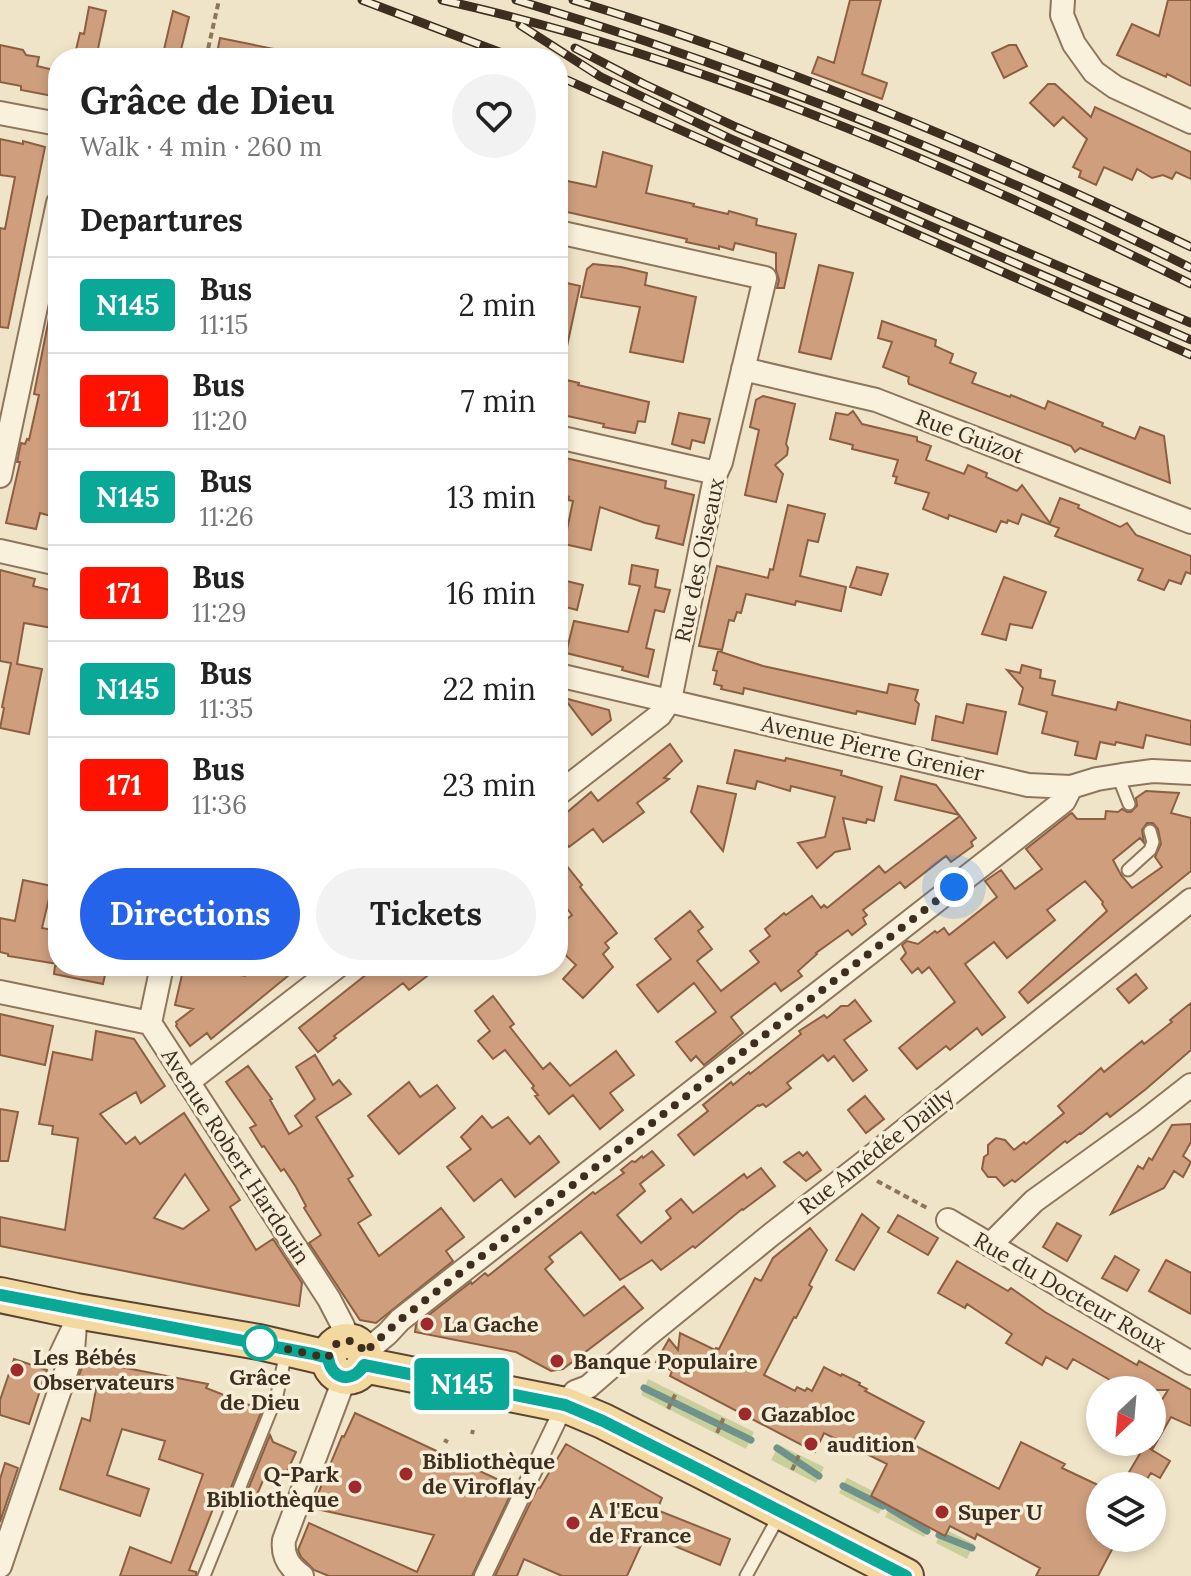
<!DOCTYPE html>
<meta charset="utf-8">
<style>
:root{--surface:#fff;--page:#f2f2f2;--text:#222;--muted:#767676;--line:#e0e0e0;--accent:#2563eb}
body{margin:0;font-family:Lora,serif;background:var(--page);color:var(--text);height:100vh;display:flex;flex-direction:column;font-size:30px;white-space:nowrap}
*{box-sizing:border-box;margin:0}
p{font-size:26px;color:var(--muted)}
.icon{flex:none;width:44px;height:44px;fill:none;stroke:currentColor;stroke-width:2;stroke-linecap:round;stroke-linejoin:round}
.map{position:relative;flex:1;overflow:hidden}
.side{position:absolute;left:48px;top:48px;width:520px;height:928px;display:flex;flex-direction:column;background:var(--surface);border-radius:32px;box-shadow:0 4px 12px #0003}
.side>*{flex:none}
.badge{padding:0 16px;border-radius:6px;font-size:28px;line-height:52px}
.needle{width:52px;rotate:206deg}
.fabs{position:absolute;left:1086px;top:1376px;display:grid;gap:16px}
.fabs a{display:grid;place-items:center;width:80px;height:80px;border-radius:50%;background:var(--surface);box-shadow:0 4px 12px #0003;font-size:40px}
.you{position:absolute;width:40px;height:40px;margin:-20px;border:6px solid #fff;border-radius:50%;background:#1a73e8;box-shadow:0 0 0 12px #1a73e833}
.map>.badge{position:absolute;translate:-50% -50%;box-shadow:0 0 0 4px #fff}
h2{padding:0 32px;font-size:30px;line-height:72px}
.round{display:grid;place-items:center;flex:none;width:84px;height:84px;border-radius:42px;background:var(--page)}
.overview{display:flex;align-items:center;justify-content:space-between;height:136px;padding:0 32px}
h1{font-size:38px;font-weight:700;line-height:60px}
.action{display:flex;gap:16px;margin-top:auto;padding:16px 32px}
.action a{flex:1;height:92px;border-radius:48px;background:var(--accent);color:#fff;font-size:32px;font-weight:700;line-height:92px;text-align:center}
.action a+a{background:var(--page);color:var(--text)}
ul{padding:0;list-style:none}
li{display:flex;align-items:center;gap:24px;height:96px;padding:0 32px;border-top:2px solid var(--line)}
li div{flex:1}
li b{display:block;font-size:30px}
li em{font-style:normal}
li .badge{min-width:88px;font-weight:700;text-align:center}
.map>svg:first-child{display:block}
.green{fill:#c9cf9b}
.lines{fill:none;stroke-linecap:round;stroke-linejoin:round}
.stream{stroke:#6f938a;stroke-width:7}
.building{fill:#cf9f7d;stroke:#8d5f41;stroke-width:2;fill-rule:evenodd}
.service-casing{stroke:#8d765c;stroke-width:15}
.pedestrian-casing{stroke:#8d765c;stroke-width:20}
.minor-casing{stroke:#8d765c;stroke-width:26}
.primary-casing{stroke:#5b4430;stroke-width:38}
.path{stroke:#8d765c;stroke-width:4;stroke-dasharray:6 4;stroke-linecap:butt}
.service{stroke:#faf1dc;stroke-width:11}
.pedestrian{stroke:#faf1dc;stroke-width:16}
.minor{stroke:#faf1dc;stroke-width:22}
.primary{stroke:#f3d9a0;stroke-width:34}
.rail-casing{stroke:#3d2e20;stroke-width:9}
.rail{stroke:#f7eed8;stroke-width:6;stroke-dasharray:18;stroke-linecap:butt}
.line-casing{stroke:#fff;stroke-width:18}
.line{stroke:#0aa896;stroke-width:12}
.walk{stroke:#3d2e20;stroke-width:8;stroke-dasharray:0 14.4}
.poi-dot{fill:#9e2a2b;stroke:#f7eed8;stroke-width:3}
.stop-dot{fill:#fff;stroke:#0aa896;stroke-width:4}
.labels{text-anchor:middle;stroke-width:7;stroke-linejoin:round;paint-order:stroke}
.street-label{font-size:22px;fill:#3d2e20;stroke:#f7eed8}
.poi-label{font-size:22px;font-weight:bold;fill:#3d2e20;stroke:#f7eed8;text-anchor:start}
.stop-label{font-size:22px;font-weight:bold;fill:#3d2e20;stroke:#f7eed8}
</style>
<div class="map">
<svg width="1191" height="1576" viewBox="0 0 1191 1576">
<rect width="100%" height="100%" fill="#f0e4c8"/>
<path class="green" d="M648,1379l106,53 -8,17 -105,-54z
M779,1445l45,22 -8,16 -45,-23z
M847,1478l40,20 -8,16 -40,-21z
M893,1502l39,20 -8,15 -39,-20z
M943,1528l31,16 -7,15 -31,-16z"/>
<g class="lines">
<path class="stream" d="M644,1388l107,52
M777,1448l42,28
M843,1486l40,20
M889,1508l38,23
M939,1535l33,13"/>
</g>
<path class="building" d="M850,0h31l-19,74 25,9 -5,16 -70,-26 6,-16 16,6z
M1168,0h23v86l-24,-12 -1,3 -49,-22 15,-31 27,12z
M89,7l17,4 -10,47h-22l6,-25 4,1z
M173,11l16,6 -10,41h-17z
M220,38l59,12 -1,8h-62z
M0,45l23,5 3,5 13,2 -2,9 21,5v26l-37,-7v-4l-21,-4z
M1009,45h7l11,21 -23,12 -12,-25z
M1048,84h7l36,33 4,-10 96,45v27l-15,-7 -4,7 -9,-4 -11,3 -15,-9 -5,11 -28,-13 -8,18 -17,-8 2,-6 -8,-4 14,-28 -24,-22 -9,9 -24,-23z
M0,139l23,5v-3l22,6 -37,181 -8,-1v-99l5,1 10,-52 -15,-2z
M603,152l49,14 -6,27 48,11 -1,2 35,8 1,-3 28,8 -1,6 40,9 -12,54h-7l2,-8 -3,-10v-17l-41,-10 -2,7 -14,-4v3l-33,-7 1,-3 -129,-29v-31l38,8z
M593,264l28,3 26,6 -2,12 51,12 -13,65 -53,-10 10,-45 -59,-10 6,-28z
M819,265l34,8 -22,86 -32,-7z
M558,281l22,5 -14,65 -8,-1z
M49,318l9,1v199l-18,-5 -4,16 -30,-6 14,-61h-3l4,-19 4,1 2,-5 2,1 10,-45 -5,-1z
M882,321l54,19 -1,6 18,8 -3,9 26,10 -4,10 38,14 1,-2 34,14 3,-8 55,22 -1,3 33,13 5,-12 24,9 6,47 -90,-35 -5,4 -4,-6 -162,-62 -1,-3 1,-4 -26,-10 9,-25 -14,-4z
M558,378l21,5 -1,2 71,17 -4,20 -7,-1 -3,12 -32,-6 1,-3 -46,-10z
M763,396l32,8 -9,40 2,4 -1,7 -12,10 8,9 -7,28 -31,-7 14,-65 -9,-3 6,-27z
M853,411l9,13 55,13v4l14,5 -5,14 38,14 4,-9 19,8 -1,4 31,14 5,-6 28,38 10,-25 19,7 -1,3 42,19 7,-4 9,12 55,21v18l-5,-2 -5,12 -12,-4 -5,10 -26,-10 5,-11 -88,-33 4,-8 -37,-14 -4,10 -10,-4 -1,3 -6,-2 -5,11 -47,-17 -1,4 -25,-10 6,-16 -34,-10 2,-6 -4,-1 5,-16 -46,-11 1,-4 -23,-6 6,-26 12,2z
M679,413l31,6 -6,24 -12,-3 -2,9 -18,-5z
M561,457l105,24 -1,7 29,7 -11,50 -27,-7 3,-12 -14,-3 -45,-16 -9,43 -27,-6 9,-43 -5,-1 1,-3 -8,-5v-6l-3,-1z
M788,505l37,9 -7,28 -10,-2 -8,36 46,11 -5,24 -45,-10 -1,4 -49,-11 -5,19 -4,-1 -3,9 -5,-1 -7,30 -23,-4 18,-80 51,12 2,-9 3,1z
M632,565l26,5 -3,17 15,3 -6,22 -9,-2 -9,38 8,2 -6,27 -26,-7 1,-3 -57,-14 8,-32 54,11 12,-46 -11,-2z
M857,567l31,7 -7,21 -31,-8z
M0,570l35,9 -2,7 25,6v37l-34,-6 -7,41 25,5 -13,65 -29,-6 4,-20 -2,-1 9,-44 -11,-2z
M1004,577l42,15 -14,36 -22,-4 -4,16 -24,-6z
M558,579l25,6 -6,25 -19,-5z
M718,651l45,15 124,27 2,-9 29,6 -3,10 4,4 -4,20 -58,-13 -1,3 -112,-26 -1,6 -22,-5 1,-3 -8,-2 3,-13 -4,-1z
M1022,665l19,5 -1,8 15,3 -3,14 64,15 2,-8 73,19v24l-45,-10 -3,13 -27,-6 -1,3 -15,-3 -4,17 -21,-4 3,-13 -36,-9 5,-21 -28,-8 4,-16 -16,-18 13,3z
M564,698l45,12 2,10 -19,15z
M967,704l39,8 -9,42 -65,-14 4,-24 27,7z
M670,744l12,17 -18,17 5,1 -32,24 7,9 -41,30 -10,-13 -24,18 -11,-13v-14l33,-28 7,9z
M735,750l50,11 1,-3 56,13 -1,4 41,12 -8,34 -7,-2 -1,4 -23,-5 7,31 -15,3 -18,16 -19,-25 27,-6 10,-40 -44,-11 -1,5 -33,-10 -2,8 -28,-6z
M901,776l35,9 23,30 -64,-15z
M698,786l38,8 -13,57 -32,-39z
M1146,791l33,2 -8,20 20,5v53l-163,132 -9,-11 88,-81 -5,-7 1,-2 -18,-21 -38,29 8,10 -48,38 -13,-16 -29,22 40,53 -23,18 -5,-7 -27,22 -4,-4 -29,23 -18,-21 56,-46 -26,-35 -7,6 -4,-5 -6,5 -11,-14 5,-6 -4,-8 5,-4 11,3 17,-13 2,2 7,-5 5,7 48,-38 -12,-16 16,-11 14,19 27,-20 -16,-20 44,-35 2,-1 5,6h28l1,-8 12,1 4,-3 5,3h4l6,-6 -1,-8zM1147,823h6l5,6 3,15 -6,13 7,10 -30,21 -11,-13 -8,-15 27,-22 4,5 -2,-13z
M960,816l16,22 -5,4 2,4 -22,16 -5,-6 -41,32 -5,-6 -37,28 4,5 -4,3 3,6 -14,11 -4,-5 -32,23 1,1 -19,17 4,5 -21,15 -6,-8 -44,34 12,16 -39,32 -8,-9 -5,5 -15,-19 40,-30 -22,-29 -36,29 -21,-27 34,-26 -16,-20 35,-28 13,16 -5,4 14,18 -15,12 24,30 38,-29 -9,-11 20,-15 -5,-7 19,-16 2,2 26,-19 9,12 3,-3 3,3 52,-42 6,7z
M558,855l24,30 -2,2 37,46 -12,10 4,5 -6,6 10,13 -30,31 -20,-19 13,-14 -18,-17v-22l14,-11 -14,-18z
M23,880l29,6 -10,42 16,3v33l-50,-8v-2l-8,-2v-34l15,3z
M55,966h52l-4,18 -49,-10z
M184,966h16l45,10 12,-10h43l-89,73 -4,-6 -17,13 -14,-20 1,-2 -1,-2 17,-13 -18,-4z
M377,966h63l-31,24 -6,-7 -69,53 2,2 -18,14 -19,-24z
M1136,974l11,14 -18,15 -12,-14z
M493,996l21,28 -4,3 33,42 7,-6 20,23 46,-35 18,24 -24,18 13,17 -23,19 -27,-34 -24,19 -14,-18 3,-1 -6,-7 2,-2 -29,-36 -12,9 -15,-18 12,-10 -15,-20z
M855,1000l16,21 -27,19 23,30 -14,11 -19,-25 -6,5 -5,-6 -36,28 4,5 -25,19 -3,-3 -4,2 -1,-1 -64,50 -16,-20 30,-24 -5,-6 28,-23 2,3 16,-13 1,2 51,-40 -2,-3 25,-16 3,3 14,-12h7z
M1191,1003v47l-45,39 -36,28 -3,-4 -26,21 -1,-1 -13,10 -2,-2 -50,41 -3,-2 -8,6 -8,-9h-8l-6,-8 2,-12 4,-3v-9l8,-7 9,2 9,10 10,-8 2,2 38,-31 -6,-7 43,-38 3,4 38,-31 2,3 28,-22 -2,-2z
M0,1014l53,12 -8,39 -45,-10z
M96,1031l38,8 31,47 -24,17 -5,-11 -36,22 26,30 9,-7 5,7 44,-31 56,87 -10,7 26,43 17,-11 29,44 -3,23 -299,-60v-29l65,13 13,-92 -26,-4 1,-8 -14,-2 14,-72 39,8zM185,1174l24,36 -26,19 -29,-11z
M315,1055l18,30 6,-5 12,14 -35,23 37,59 -5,3 23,36 -13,8 21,33 62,-48 23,29 -18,14 7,10 -77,62 -16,-3 -51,-77 12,-8 -17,-27 2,-2 -10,-19 -12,-18 -3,2 -17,-25 -2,1 -12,-19 6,-3 -30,-43 22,-16 24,33 -2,1 19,34 13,-8 -7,-10 20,-17 -19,-32z
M409,1082l11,15 17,-12 18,23 -56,46 -31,-38z
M865,1096l19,23 -18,14 -18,-23z
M0,1109l18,3 -10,49h-8z
M482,1116l10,12 16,-11 22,27 9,-8 20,26 -44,35 -14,-18 -27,22 -27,-34 24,-18 -10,-12z
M1191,1124v18l-8,14 8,6 -8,15 -9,-6 -10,17 -53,26 27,-48 5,3 6,-11 3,2 20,-35z
M652,1151l12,14 -24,19 5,7 -28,24 24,28 30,-25 -5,-7 15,-12 12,14 51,-39 3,4 14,-10 14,18 -32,24 -1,-1 -47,39 -2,-2 -32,24 -9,-10 -32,20 -39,-48 -32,25 4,5 -8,7 39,47 40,-30 19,22 -80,61 -12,2 -35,-19 -101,-20 1,-7 55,-43 1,2 13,-11 3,3 105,-84 2,2 29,-21 -3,-3 11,-9 3,1 7,-6 1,2z
M799,1152l4,4 4,-4 14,18 -15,11 -22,-19z
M862,1214l17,14 -25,42 -18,-10z
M898,1215l40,23 -10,17 -40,-23z
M1057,1223l24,13 -14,25 -24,-14z
M810,1228l17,22 -18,35 3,2 -16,31 -2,-1 -30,58 31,16 2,-4 8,4 2,-3 5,3 12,-24 17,9 1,-2 18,9 -1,2 8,4 -2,2 59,31 -12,22 87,45 22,-47 44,22 -3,4 38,18v52h18l-20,38h-62l4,-8 -63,-34 -2,5 -25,-13 -5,10 -74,-40 16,-32 -63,-31 -9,19 -145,-76 2,-5 -16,-9 13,-23 9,11 2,-17 35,17 1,-2 3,1 36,-71 6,3 12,-23z
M1115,1256l24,14 -12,21 -25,-13z
M1166,1260l25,13v41l-42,-23z
M957,1261l51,30 3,-3 34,24 92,53 2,-4 52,29v36l-20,-9 -19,33 18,11 -10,17 -9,-5 -8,12h-6l-12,-6 20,-34 7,5v-34l16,-26h-55l4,-6 -44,-25 -6,10 -21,-12 -4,8 -36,-22 6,-9 -45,-30 -2,4 -27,-15z
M14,1359l33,11 -18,54 -29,-9v-15z
M85,1360l123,24 -2,4 56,22 -34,85 -8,-4 -31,79 7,2v4h-76l10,-29 41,16 32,-89 -44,-15 6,-18 -43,-12 -15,46 42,14 -9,27 -80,-27 22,-71 8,3 6,-32v-5l-18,-6z
M355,1413l159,74 -42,89h-143l-15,-6 -13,-13 -3,-7 11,-27 108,49 17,-37 -122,-27 30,-72 2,1z
M270,1435l3,7 23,10 -11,24 -17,-7 -16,37 -9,-4z
M566,1444l96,54 -5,12 73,29 -10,26 -74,-31 -19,42h-65l-38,-17 -7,17h-22l43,-89 2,1z
M5,1463l13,5 -18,54v-43z"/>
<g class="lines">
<g class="service-casing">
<path id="service" d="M1118,776l11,28
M1128,870l22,-20 3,-8 -3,-11
M56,1352l12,-25
M204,1576l73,-181 9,-43
M746,1576l33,-60"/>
</g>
<g class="pedestrian-casing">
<path id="pedestrian" d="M483,1576l82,-171"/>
</g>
<g class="minor-casing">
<path id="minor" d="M1063,0l-1,15 12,29 20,28 21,15 76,35
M0,113l58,11
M558,232l207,46 -44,184 -5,11 -46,227 -10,15 -102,79
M743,369l133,31 315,122
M558,437l158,36
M0,476l58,-273
M0,551l58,13
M558,675l470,110 43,2 26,-8 25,-4 31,-4 38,2
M162,966l-12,57 179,276 14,27 4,14
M0,992l150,31
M188,1082l150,-116
M948,1220l243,143
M990,1245l44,-44 111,-80 46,-36
M364,1353l23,-19 13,-14 655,-512 9,-7 7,-14
M565,1405l10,-13 13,-5 60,-52 124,-101 89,-69 330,-265
M0,1566l73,-215 3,-40
M302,1576c-13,-9 -20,-20 -18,-36l61,-163"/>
</g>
<g class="primary-casing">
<path id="primary" d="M0,1295l76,16 183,31 69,16
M329 1359a18 18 0 1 1 36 0a18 18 0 1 1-36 0Z
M364,1365l201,40 38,16 97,49 206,106"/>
</g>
<path class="path" d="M206,58l13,-58
M877,1181l52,28
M668,1409l8,-16
M717,1433l7,-16
M472,1434l1,-4
M444,1440l4,2
M792,1470l7,-15"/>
<use href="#service" class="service"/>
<use href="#pedestrian" class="pedestrian"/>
<use href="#minor" class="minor"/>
<use href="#primary" class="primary"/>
<g class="rail-casing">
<path id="rail" d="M362,0l153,58
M442,0c261,58 509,165 749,284
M516,0c233,70 458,159 675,268
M573,0c212,64 418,151 618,247
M520,25l81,52 128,61 462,202
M575,48l69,36 92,43 455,196
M558,76l633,279"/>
</g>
<use href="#rail" class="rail"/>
</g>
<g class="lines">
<g class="line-casing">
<path id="line" d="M0,1295l313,59 15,4c4,22 24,26 36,7l201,40 38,16 97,49 206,106"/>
</g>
<use href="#line" class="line"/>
<path class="walk" d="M260,1343l68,15 6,-13 13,-5 13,5 4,8 36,-33 554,-433"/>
</g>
<g class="poi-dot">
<circle cx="427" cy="1324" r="8"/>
<circle cx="557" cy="1361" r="8"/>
<circle cx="17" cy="1370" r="8"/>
<circle cx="745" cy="1414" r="8"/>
<circle cx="811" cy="1444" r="8"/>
<circle cx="406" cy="1474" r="8"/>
<circle cx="355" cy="1487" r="8"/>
<circle cx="942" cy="1512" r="8"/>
<circle cx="573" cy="1523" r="8"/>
</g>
<circle class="stop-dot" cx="260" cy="1343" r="16"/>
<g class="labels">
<g class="street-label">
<text transform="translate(970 436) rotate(21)" y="8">Rue Guizot</text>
<text transform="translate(699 560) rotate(-78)" y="8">Rue des Oiseaux</text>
<text transform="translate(873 748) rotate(13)" y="8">Avenue Pierre Grenier</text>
<text transform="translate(876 1151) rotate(-38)" y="8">Rue Amédée Dailly</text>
<text transform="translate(236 1156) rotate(57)" y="8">Avenue Robert Hardouin</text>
<text transform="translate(1070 1292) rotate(30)" y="8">Rue du Docteur Roux</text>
</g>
<g class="poi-label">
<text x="443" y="1332">La Gache</text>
<text x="33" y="1365">Les Bébés<tspan x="33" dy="25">Observateurs</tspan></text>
<text x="573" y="1369">Banque Populaire</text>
<text x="761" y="1422">Gazabloc</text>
<text x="827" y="1452">audition</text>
<text x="422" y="1469">Bibliothèque<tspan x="422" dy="25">de Viroflay</tspan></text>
<text x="339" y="1482" text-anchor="end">Q-Park<tspan x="339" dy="25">Bibliothèque</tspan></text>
<text x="589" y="1518">A l'Ecu<tspan x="589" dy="25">de France</tspan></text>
<text x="958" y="1520">Super U</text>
</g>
<g class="stop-label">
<text x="260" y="1385">Grâce<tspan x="260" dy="25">de Dieu</tspan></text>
</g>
</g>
</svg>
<div class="fabs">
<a><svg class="needle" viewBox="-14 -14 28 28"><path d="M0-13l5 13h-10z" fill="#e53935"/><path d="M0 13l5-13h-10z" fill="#767676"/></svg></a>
<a><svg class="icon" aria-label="layers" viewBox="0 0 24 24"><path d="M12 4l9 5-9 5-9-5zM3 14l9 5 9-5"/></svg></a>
</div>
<div class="you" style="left:954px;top:887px"></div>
<b class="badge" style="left:462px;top:1384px;background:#0aa896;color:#fff">N145</b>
<section class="side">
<div class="overview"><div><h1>Grâce de Dieu</h1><p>Walk · 4 min · 260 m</p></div><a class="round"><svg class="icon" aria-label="heart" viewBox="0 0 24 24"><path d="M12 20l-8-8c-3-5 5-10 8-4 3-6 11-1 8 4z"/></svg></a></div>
<h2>Departures</h2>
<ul>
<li><span class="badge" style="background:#0aa896;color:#fff">N145</span><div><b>Bus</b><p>11:15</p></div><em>2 min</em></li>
<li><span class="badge" style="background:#ff1300;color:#fff">171</span><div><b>Bus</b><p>11:20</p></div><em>7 min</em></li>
<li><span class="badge" style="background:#0aa896;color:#fff">N145</span><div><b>Bus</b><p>11:26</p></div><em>13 min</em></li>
<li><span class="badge" style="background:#ff1300;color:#fff">171</span><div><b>Bus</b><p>11:29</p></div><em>16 min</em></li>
<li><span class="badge" style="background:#0aa896;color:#fff">N145</span><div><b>Bus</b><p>11:35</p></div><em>22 min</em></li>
<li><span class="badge" style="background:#ff1300;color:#fff">171</span><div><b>Bus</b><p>11:36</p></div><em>23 min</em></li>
</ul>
<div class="action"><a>Directions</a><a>Tickets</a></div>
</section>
</div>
